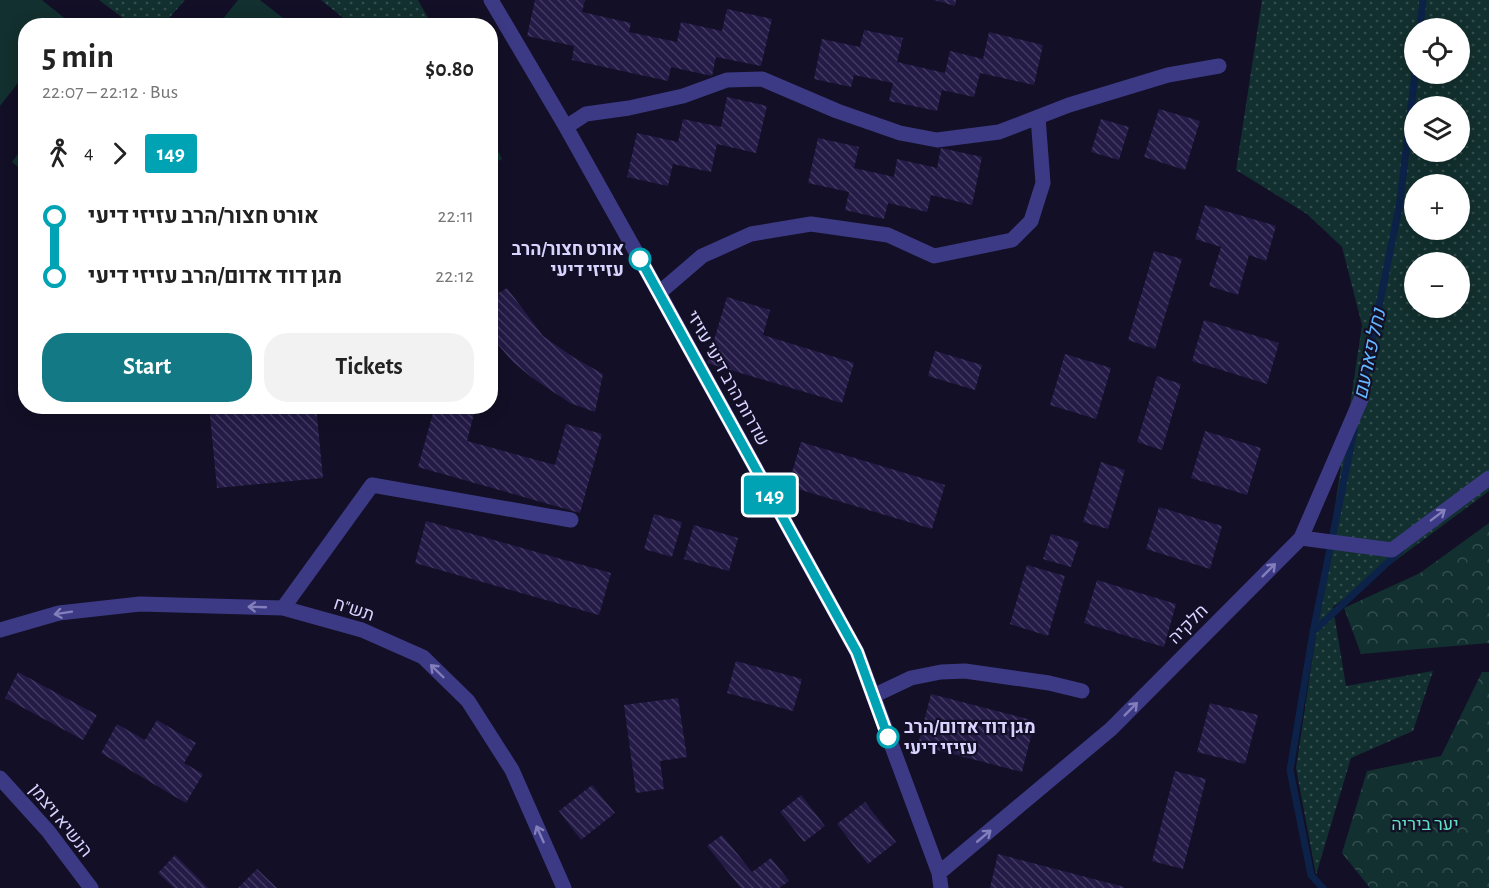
<!DOCTYPE html>
<meta charset="utf-8">
<style>
:root{--surface:#fff;--page:#f2f2f2;--text:#222;--muted:#767676;--accent:#137a85}
body{margin:0;font-family:"Alegreya Sans",Heebo,sans-serif;background:var(--page);color:var(--text);height:100vh;display:flex;flex-direction:column;font-size:22px;white-space:nowrap}
*{box-sizing:border-box;margin:0}
p{font-size:20px;color:var(--muted)}
.icon{flex:none;width:33px;height:33px;fill:none;stroke:currentColor;stroke-width:2;stroke-linecap:round;stroke-linejoin:round}
.map{position:relative;flex:1;overflow:hidden}
.drawer{position:absolute;left:18px;top:18px;width:480px;height:396px;display:flex;flex-direction:column;background:var(--surface);border-radius:24px;box-shadow:0 3px 15px #0003}
.drawer>*{flex:none}
.badge{padding:0 12px;border-radius:4px;font-size:21px;line-height:39px}
.fabs{position:absolute;left:1404px;top:18px;display:grid;gap:12px}
.fabs a{display:grid;place-items:center;width:66px;height:66px;border-radius:50%;background:var(--surface);box-shadow:0 3px 15px #0003;font-size:30px}
.map>.badge{position:absolute;translate:-50% -50%;box-shadow:0 0 0 3px #fff}
.legs{display:flex;align-items:center;gap:9px;height:66px;padding:0 24px;font-size:20px}
.legs p{margin-inline-start:auto}
.overview{display:flex;align-items:center;justify-content:space-between;height:102px;padding:0 24px}
h1{font-size:33px;font-weight:700;line-height:45px}
.action{display:flex;gap:12px;margin-top:auto;padding:12px 24px}
.action a{flex:1;height:69px;border-radius:24px;background:var(--accent);color:#fff;font-size:24px;font-weight:700;line-height:69px;text-align:center}
.action a+a{background:var(--page);color:var(--text)}
ul{padding:0 24px;list-style:none}
li{display:flex;align-items:center;gap:21px;height:60px;font-size:22px}
li i{display:grid;place-items:center;width:9px;height:100%;margin:0 8px;background:currentColor}
li i::after{content:'';width:15px;height:15px;margin:-8px;border:4px solid;border-radius:50%;background:var(--surface)}
li p{margin-inline-start:auto}
li:first-child i{background:linear-gradient(#0000 50%,currentColor 0)}
li:last-child i{background:linear-gradient(currentColor 50%,#0000 0)}
.map>svg:first-child{display:block}
.grass{fill:url(#grass-dots);fill-rule:evenodd}
.forest{fill:url(#forest-crowns)}
.green{fill:#12302f}
.lines{fill:none;stroke-linecap:round;stroke-linejoin:round}
.stream{stroke:#0c2248;stroke-width:7}
.building{fill:url(#building-back-hatch)}
.minor{stroke:#3d3a85;stroke-width:15}
.oneway{stroke:#837fbc}
.line-1-casing{stroke:#fff;stroke-width:14}
.line-1{stroke:#00a3b4;stroke-width:9}
.stop-1-dot{fill:#fff;stroke:#00a3b4;stroke-width:3}
.labels{text-anchor:middle;stroke-width:4.5;stroke-linejoin:round;paint-order:stroke}
.stop-label{font-size:18px;font-weight:bold;fill:#d9d4ff;stroke:#130f26;text-anchor:end}
.street-label{font-size:18px;fill:#d9d4ff;stroke:#130f26}
.park-label{font-size:18px;fill:#5fe0c0;stroke:#130f26}
.water-label{font-size:20px;font-style:italic;fill:#62b6ff;stroke:#130f26}
</style>
<div class="map">
<svg width="1489" height="888" viewBox="0 0 1489 888">
<defs>
<pattern id="grass-dots" width="8" height="8" patternUnits="userSpaceOnUse" patternTransform="scale(1.5)"><rect width="8" height="8" fill="#12302f"/><path d="M2 2h.1M6 6h.1" fill="none" stroke="#344d4e" stroke-width="1.8" stroke-linecap="round"/></pattern>
<pattern id="forest-crowns" width="20" height="18" patternUnits="userSpaceOnUse" patternTransform="scale(1.5)"><rect width="20" height="18" fill="#12302f"/><path d="M2 6a3 3 0 1 1 6 0M12 15a3 3 0 1 1 6 0" fill="none" stroke="#344d4e"/></pattern>
<pattern id="building-back-hatch" width="6" height="6" patternUnits="userSpaceOnUse" patternTransform="scale(1.5)"><rect width="6" height="6" fill="#241b47"/><path d="M-1 5l2 2M0 0l6 6M5-1l2 2" fill="none" stroke="#433b63"/></pattern>
</defs>
<rect width="100%" height="100%" fill="#130f26"/>
<path class="grass" d="M99,0h86l-23,26 -30,-1z
M321,0h97l14,25h-80z
M1262,0h227v491l-156,116 13,79 87,-15 -20,60 -62,27 -35,117 -20,-107 66,-443 -20,-78 -35,-33 -71,-44zM1414,28h46v46h-46zM1414,106h46v46h-46zM1414,184h46v46h-46zM1414,262h46v46h-46z
M491,136l11,23 -11,5h-1z"/>
<path class="forest" d="M1489,523v120l-128,11 -17,-46 76,-35z
M1482,672h7v216h-119l-28,-35 25,-82 74,-15z"/>
<path class="green" d="M0,0h42l25,20 -4,5 -37,1 -1,48 -25,32z
M238,0h22l32,25h-74z
M25,144v29l-13,-11z"/>
<g class="lines">
<path class="stream" d="M1420,28l3,-28
M1361,396l39,-194 15,-128
M1313,632l88,-82
M1323,888l-12,-13 -21,-105 23,-138 41,-201"/>
</g>
<path class="building" d="M535,0h50l-3,12 49,11 -2,9 48,10 4,-20 41,9 5,-22 45,10 -11,47 -45,-9 -4,19 -41,-9 -3,14 -96,-21 2,-14 -47,-10z
M934,0h22l-1,6z
M864,30l39,8 -6,24 48,11 5,-22 33,8 6,-27 54,13 -9,40 -54,-12 -6,24 -32,-7 -5,21 -48,-10 4,-18 -39,-8 -3,12 -37,-8 8,-40 38,8z
M727,97l40,9 -11,47 -39,-9 -6,28 -38,-8 -5,22 -41,-9 10,-44 41,9 5,-23 38,8z
M1159,109l41,12 -15,49 -41,-13z
M1101,119l28,8 -10,33 -28,-8z
M818,138l41,9 -5,21 40,9 3,-18 40,9 4,-20 41,9 -10,48 -41,-10 -4,17 -39,-9 -4,16 -39,-9 4,-18 -41,-9z
M1205,205l71,21 -10,35 -17,-6 -11,40 -29,-9 12,-39 -26,-8z
M1154,251l28,8 -27,90 -27,-9z
M507,288l36,48 30,21 30,17 -8,38 -25,-9 -39,-26 -19,-16 -18,-21 -4,-6v-36z
M727,297l43,13 -7,25 91,28 -12,40 -135,-40z
M1204,320l75,23 -12,41 -75,-23z
M935,351l47,14 -7,25 -47,-14z
M1065,354l46,14 -15,51 -46,-14z
M1157,376l24,8 -19,66 -25,-8z
M209,406h107l7,72 -106,10z
M435,406h41l-9,35 88,24 11,-41 36,10 -22,79 -162,-46z
M1205,431l56,17 -14,47 -56,-17z
M801,442l144,43 -13,44 -144,-43z
M1101,462l24,8 -17,59 -25,-7z
M1159,507l63,19 -12,43 -64,-20z
M654,514l28,8 -10,35 -28,-8z
M426,521l185,52 -12,42 -184,-52z
M694,525l44,13 -9,33 -45,-12z
M1051,534l28,8 -8,25 -28,-8z
M1027,565l38,11 -17,60 -38,-12z
M1097,580l79,24 -12,43 -80,-24z
M736,661l66,18 -9,32 -66,-18z
M18,672l79,43 -14,25 -78,-42z
M931,694l104,27 -13,51 -104,-27z
M678,698l9,59 -27,4 4,28 -28,4 -12,-88z
M1210,703l48,12 -13,49 -48,-12z
M157,720l39,23 -12,20 19,11 -17,29 -85,-50 16,-29 28,16z
M1175,771l31,8 -23,90 -31,-8z
M592,785l23,28 -34,27 -22,-29z
M801,795l24,31 -21,16 -24,-30z
M865,802l31,40 -28,22 -31,-40z
M722,835l30,37 19,-14 18,23 -10,7h-38l-34,-42z
M998,854l126,33v1h-134z
M175,855l33,33h-34l-16,-15z
M257,869l20,19h-39z"/>
<g class="lines">
<path class="minor" d="M491,0l75,127 93,166 198,359 82,221 2,15
M566,127l20,-13 43,-6 54,-12 44,-16 35,-1 75,32 63,22 37,7 62,-8 70,-27 99,-30 51,-9
M659,293l43,-37 49,-22 60,-10 77,11 46,21 78,-16 19,-19 12,-38 -5,-66
M1301,538l61,-141
M283,608l89,-123 199,35
M0,630l59,-17 81,-9 143,4 79,22 61,27 45,44 44,69 52,118
M873,696l38,-18 30,-6 24,-1 84,12 33,8
M0,778l48,53 43,57
M939,873l172,-144 190,-191 91,12 97,-72"/>
</g>
<defs><path id="oneway-shaft" d="M-6 0H5M1.5-3L5.5 0L1.5 3" fill="none" stroke-width="1.6" stroke-linecap="round" stroke-linejoin="round" transform="scale(1.5)"/></defs>
<g class="oneway">
<use href="#oneway-shaft" transform="translate(1438 515) rotate(-37)"/>
<use href="#oneway-shaft" transform="translate(1269 570) rotate(-45)"/>
<use href="#oneway-shaft" transform="translate(257 607) rotate(-178)"/>
<use href="#oneway-shaft" transform="translate(63 613) rotate(171)"/>
<use href="#oneway-shaft" transform="translate(437 671) rotate(-136)"/>
<use href="#oneway-shaft" transform="translate(1131 709) rotate(-45)"/>
<use href="#oneway-shaft" transform="translate(540 834) rotate(-114)"/>
<use href="#oneway-shaft" transform="translate(984 836) rotate(-40)"/>
</g>
<g class="lines">
<g class="line-1-casing">
<path id="line-1" d="M640,259l217,393 31,85"/>
</g>
<use href="#line-1" class="line-1"/>
</g>
<g class="stop-1-dot">
<circle cx="640" cy="259" r="10"/>
<circle cx="888" cy="737" r="10"/>
</g>
<g class="labels">
<g class="stop-label">
<text x="624" y="255">אורט חצור/הרב<tspan x="624" dy="21">עזיזי דיעי</tspan></text>
<text x="904" y="733" text-anchor="start">מגן דוד אדום/הרב<tspan x="904" dy="21">עזיזי דיעי</tspan></text>
</g>
<g class="street-label">
<text transform="translate(728 378) rotate(61)" y="6">שדרות הרב דיעי עזיזי</text>
<text transform="translate(354 609) rotate(18)" y="6">תש"ח</text>
<text transform="translate(1188 624) rotate(-45)" y="6">חלקיה</text>
<text transform="translate(61 820) rotate(51)" y="6">הנשיא ויצמן</text>
</g>
<g class="park-label">
<text x="1425" y="830">יער ביריה</text>
</g>
<g class="water-label">
<text transform="translate(1369 354) rotate(-78)" y="7">נחל פארעם</text>
</g>
</g>
</svg>
<div class="fabs">
<a><svg class="icon" aria-label="locate" viewBox="0 0 24 24"><circle cx="12" cy="12" r="6"/><path d="M12 2v4M12 18v4M2 12h4M18 12h4"/></svg></a>
<a><svg class="icon" aria-label="layers" viewBox="0 0 24 24"><path d="M12 4l9 5-9 5-9-5zM3 14l9 5 9-5"/></svg></a>
<a>+</a>
<a>−</a>
</div>
<b class="badge" style="left:770px;top:495px;background:#00a3b4;color:#fff">149</b>
<section class="drawer">
<div class="overview"><div><h1>5 min</h1><p>22:07 – 22:12 · Bus</p></div><b>$0.80</b></div>
<div class="legs"><svg class="icon" aria-label="walk" viewBox="0 0 24 24"><circle cx="13" cy="4" r="2"/><path d="M13 8l-2 6 4 7M11 14l-3 7M7 12l3-4h3l4 4"/></svg>4<svg class="icon" aria-label="forward" viewBox="0 0 24 24"><path d="M9 5l7 7-7 7"/></svg><b class="badge" style="background:#00a3b4;color:#fff">149</b></div>
<ul>
<li><i style="color:#00a3b4"></i><b>אורט חצור/הרב עזיזי דיעי</b><p>22:11</p></li>
<li><i style="color:#00a3b4"></i><b>מגן דוד אדום/הרב עזיזי דיעי</b><p>22:12</p></li>
</ul>
<div class="action"><a>Start</a><a>Tickets</a></div>
</section>
</div>
